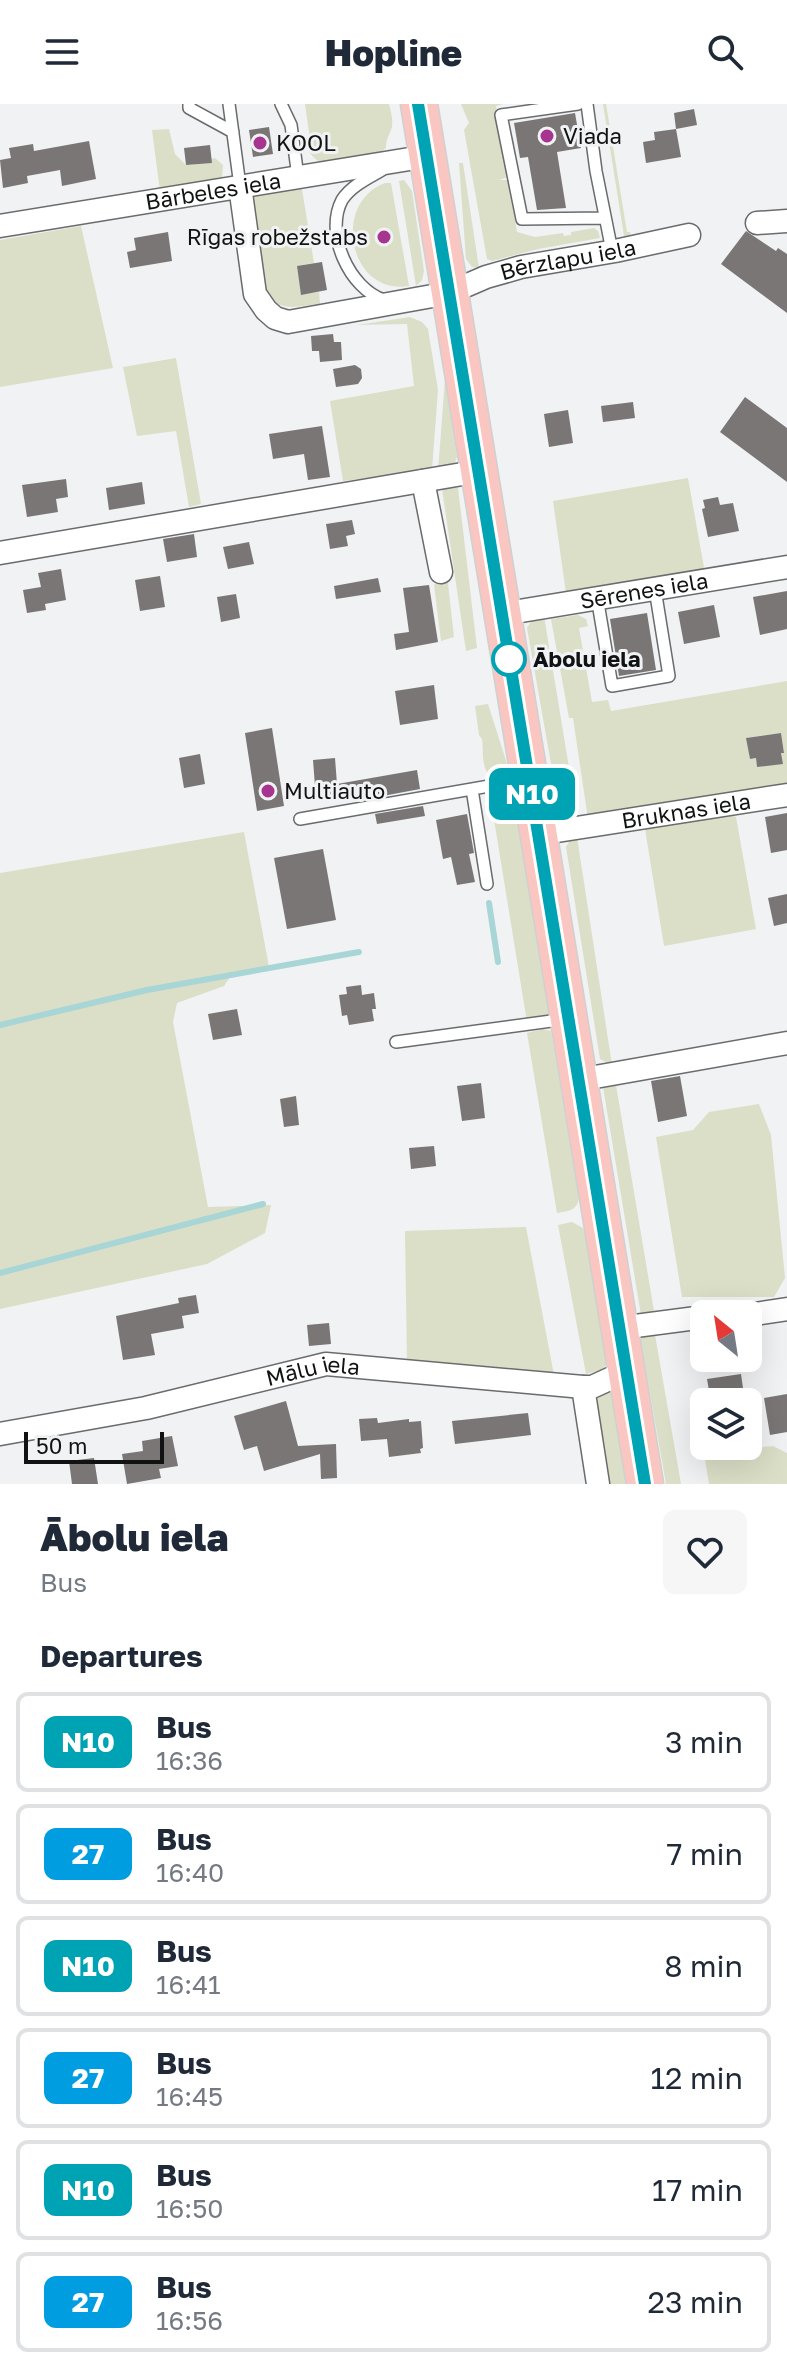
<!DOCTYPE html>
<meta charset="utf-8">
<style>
:root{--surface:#fff;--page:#f6f6f7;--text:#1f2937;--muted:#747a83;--line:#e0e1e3}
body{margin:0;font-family:"Golos Text",sans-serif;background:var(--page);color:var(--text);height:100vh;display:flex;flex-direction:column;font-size:30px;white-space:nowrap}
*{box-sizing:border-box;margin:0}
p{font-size:26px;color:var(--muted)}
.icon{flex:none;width:44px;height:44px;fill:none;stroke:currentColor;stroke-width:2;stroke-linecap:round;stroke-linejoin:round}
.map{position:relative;height:1380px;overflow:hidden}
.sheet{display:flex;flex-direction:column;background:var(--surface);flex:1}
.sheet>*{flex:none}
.badge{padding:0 16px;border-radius:12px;font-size:28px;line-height:52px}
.needle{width:52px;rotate:330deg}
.fabs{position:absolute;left:690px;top:1196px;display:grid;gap:16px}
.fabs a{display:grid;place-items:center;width:72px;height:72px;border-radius:12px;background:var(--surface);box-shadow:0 8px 32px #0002;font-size:40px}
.scale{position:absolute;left:24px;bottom:20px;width:140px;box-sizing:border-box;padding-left:8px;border:4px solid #111212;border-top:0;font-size:22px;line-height:28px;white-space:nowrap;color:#111212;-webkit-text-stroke:6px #f0f2f4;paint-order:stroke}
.map>.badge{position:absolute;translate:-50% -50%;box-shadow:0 0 0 4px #fff}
h2{padding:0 40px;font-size:30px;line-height:72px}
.round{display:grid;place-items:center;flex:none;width:84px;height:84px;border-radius:12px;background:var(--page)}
.summary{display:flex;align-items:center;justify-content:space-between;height:136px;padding:0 40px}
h1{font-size:38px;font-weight:800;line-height:60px}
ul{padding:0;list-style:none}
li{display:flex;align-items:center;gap:24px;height:100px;margin:0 16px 12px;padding:0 24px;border:4px solid var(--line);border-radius:12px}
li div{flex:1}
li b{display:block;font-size:30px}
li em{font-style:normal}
li .badge{min-width:88px;font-weight:700;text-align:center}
header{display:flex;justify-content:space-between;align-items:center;height:104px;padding:0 40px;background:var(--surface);font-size:36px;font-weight:800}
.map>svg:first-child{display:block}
.green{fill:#dbdfc7;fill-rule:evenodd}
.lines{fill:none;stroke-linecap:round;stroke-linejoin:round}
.stream{stroke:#a8d5d5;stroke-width:6}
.building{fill:#797675}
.service-casing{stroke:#696b6d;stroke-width:14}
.minor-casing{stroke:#696b6d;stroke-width:25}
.trunk-casing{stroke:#cfd0d0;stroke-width:39}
.service{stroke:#fff;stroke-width:11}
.minor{stroke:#fff;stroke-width:22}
.trunk{stroke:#fac6c2;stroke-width:36}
.line-casing{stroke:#fff;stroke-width:18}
.line{stroke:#00a3b4;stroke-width:12}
.poi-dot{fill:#a7348e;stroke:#f0f2f4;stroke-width:3}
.stop-dot{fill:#fff;stroke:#00a3b4;stroke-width:4}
.labels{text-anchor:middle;stroke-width:6;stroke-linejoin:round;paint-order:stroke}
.poi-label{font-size:22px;fill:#111212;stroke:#f0f2f4;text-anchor:start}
.street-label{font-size:22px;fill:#111212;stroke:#f0f2f4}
.stop-label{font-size:22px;font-weight:bold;fill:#111212;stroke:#f0f2f4;text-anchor:start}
</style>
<header><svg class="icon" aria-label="menu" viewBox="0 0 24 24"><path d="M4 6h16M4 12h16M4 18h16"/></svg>Hopline<svg class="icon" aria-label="search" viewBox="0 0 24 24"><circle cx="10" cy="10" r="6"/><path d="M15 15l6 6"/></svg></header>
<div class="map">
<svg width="787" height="1380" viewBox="0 0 787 1380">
<rect width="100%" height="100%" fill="#f0f2f4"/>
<path class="green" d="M305,0h84c2,8 5,18 2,26 -3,8 -5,9 -5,18 -9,7 -17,9 -29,12 -27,6 -40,10 -54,-19l7,-2z
M461,0h42l-7,2 12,71 -9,3h9l9,52 18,5 28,-4 1,3 7,-1v-3l23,-4 4,3 2,7 -62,11 -46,12 -5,-2 -23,-129 5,-7z
M603,0h3l21,128h3l2,9 -8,-5z
M169,25l6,25 11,11 25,-2v-4l4,-1 8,7 -1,12 -4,4 -58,10 -8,-61z
M459,59h4l16,105 -7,-1 -6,-8z
M404,76l8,11 12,80 -2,9 -6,6 -17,-105z
M301,79l13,80 -17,3 4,28 18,-2 1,12c-22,2 -39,9 -55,-10l-12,-94 6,-11z
M385,79h6l18,103c-60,10 -78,-83 -24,-103z
M81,122l32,142 -113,19v-147z
M410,213l12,5 6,7 10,61 -6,80 -89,11 -13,-80 84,-15 -7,-62 -50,1z
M176,254l25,146 -12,3 -13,-76 -39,5 -14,-69z
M445,275l12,78 -3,8 -16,6z
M688,374l17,95 -139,20 -13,-92z
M444,382l14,2 19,160 -11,3 -24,-162z
M447,471l7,62 -13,4 -7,-56z
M578,511l8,4 2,7 -9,2 13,74 16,-2 3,11 176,-30v107l-199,31 -15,-101h-4l-18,-99zM781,629l3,19 -3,1 1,10 -25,4 -1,-9 -6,1 -3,-21z
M544,512l34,206 -9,-1 -10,-12 -32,-181 5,-8z
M488,600l20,63 -9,12h-5c-14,-8 -10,-27 -12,-40l-3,-4 -4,-29z
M499,686l8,1 7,10 36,210 -3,6 -20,5 -37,-227z
M730,711l6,2 20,112 -92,17 -19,-117z
M244,728l25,135 -37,7 -8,12 -47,17 -4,19 35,185 63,-2 -6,28 -58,31 -207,45v-436z
M577,733l35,228 -12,-6 -34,-212 4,-7z
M543,925l8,2 28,167c-2,13 -11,13 -22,15l-30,-180z
M615,975l40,238 -14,-2 -38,-228 1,-3z
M759,1000l12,31 14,143 -11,19h-92l-26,-160 37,-7 16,-18z
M572,1118l11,6 4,13 20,124 -6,5 -15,4 -28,-149z
M526,1123l28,148 -147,-11 -2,-133z
M654,1225l27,155h-15l-26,-147 2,-6z
M610,1281l16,99h-19l-13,-81z
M773,1342l14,7v31h-78l-5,-31z"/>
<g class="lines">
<path class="stream" d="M489,799l9,59
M0,921l147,-35 212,-38
M0,1169l263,-69"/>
</g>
<path class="building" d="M694,5l3,16 -21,4 5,28 -35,6 -3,-21 12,-2 -1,-8 22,-3 -2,-16z
M575,9l6,35 -24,4 9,56 -29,2 -9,-53 -8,1 -6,-35z
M269,23l4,27 -20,3 -4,-27z
M89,37l7,38 -34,7 -2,-16 -33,6 1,7 -25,5 -3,-28 11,-2 -2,-10 24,-4 1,7z
M210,41l2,18 -26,2 -2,-17z
M746,127l30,20 2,-3 9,6v59l-66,-49z
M168,128l4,29 -42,7 -3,-16 9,-2 -2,-12z
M322,158l5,28 -26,5 -4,-29z
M333,230l1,8h7l1,18 -22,2 -1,-11h-7l-1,-15z
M355,261l6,4 1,9 -4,6 -22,3 -3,-18z
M745,293l42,31v54l-67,-50z
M633,298l2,16 -32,4 -2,-16z
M568,306l5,33 -24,4 -5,-33z
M322,322l8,51 -22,3 -4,-26 -31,5 -4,-25z
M66,375l2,18 -12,2 2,13 -31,5 -5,-32z
M142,378l3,22 -36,6 -3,-22z
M718,393l2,8 13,-2 6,28 -31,6 -6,-28 3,-1 -2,-8z
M352,416l3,14 -9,2 2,10 -18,3 -4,-25z
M194,430l3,23 -30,5 -4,-23z
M249,438l5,22 -26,5 -5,-22z
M61,465l5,31 -21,4 1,6 -19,3 -4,-23 18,-3 -3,-14z
M160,472l5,31 -25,4 -5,-31z
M378,474l3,14 -45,7 -2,-13z
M429,481l9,57 -42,8 -2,-16 15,-2 -6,-44z
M787,487v38l-27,6 -7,-38z
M236,490l4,24 -19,4 -4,-25z
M714,501l6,32 -36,7 -6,-32z
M647,509l9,57 -37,6 -9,-57z
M434,581l4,34 -38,6 -5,-34z
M272,624l12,78 -27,5 -12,-78z
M781,629l3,20h-3l2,11 -26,3 -1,-9 -6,1 -4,-21z
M200,650l5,30 -21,4 -5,-30z
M335,654l2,26 80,-14 3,19 -48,9v-4h-7l-49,5 -3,-39z
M423,702l2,10 -48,8 -2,-10z
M787,709v37l-16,3 -6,-36z
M467,710l7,39 -5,1 6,28 -18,3 -6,-28 -8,2 -7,-39z
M323,745l13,71 -49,9 -13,-71z
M787,790v29l-13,3 -6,-28z
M361,881l1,10 12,-2 2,16h-4l2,12 -25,4 -2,-10 -5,1 -3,-21 8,-1 -1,-7z
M237,905l5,26 -29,5 -5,-26z
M680,972l7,40 -29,6 -7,-41z
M481,979l4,35 -23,3 -5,-35z
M296,992l3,29 -15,2 -4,-28z
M434,1042l2,20 -25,3 -2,-21z
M196,1191l3,18 -17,3 2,12 -33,6 4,21 -32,5 -7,-44 63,-13 -1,-5z
M329,1219l2,21 -22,2 -2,-21z
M741,1270l4,28h-34l-4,-23z
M787,1290v38l-17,3 -6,-37z
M286,1297l12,45 38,-2 1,34 -16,1 -1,-25 -56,17 -7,-25 -13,4 -10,-34z
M528,1309l3,22 -76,9 -3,-23z
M377,1314l1,5 31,-4v3l12,-1 2,27 -3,1 1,4 -32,4 -2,-18 -26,2 -2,-22z
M172,1332l6,30 -19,3 2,9 -34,6 -5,-30 21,-3 -1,-10z
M94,1354l4,26h-26l-3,-23z"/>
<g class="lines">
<g class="service-casing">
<path id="service" d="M189,0v4l44,24
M229,0l11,82
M281,0l10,21 7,52
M578,0l-77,11 21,104 83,-1
M587,0l9,67 16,80
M382,66c-14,8 -31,16 -40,30 -18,34 8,89 42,100
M597,493l15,89 57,-10 -14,-87
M472,685l15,95
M300,715l224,-39
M396,938l170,-23"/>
</g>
<g class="minor-casing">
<g id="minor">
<path id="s1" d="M240,82l15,108 11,16 9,8 13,4 161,-29 37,-16 35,-10 94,-16 74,-16"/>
<path d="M757,119l30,-2"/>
<path id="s2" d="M0,122l428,-70"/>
<path d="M423,377l18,91"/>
<path d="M0,449l480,-82"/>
<path id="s3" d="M502,510l285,-47"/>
<path id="s4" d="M538,730l249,-39"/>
<path d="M578,976l209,-37"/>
<path d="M748,1211l39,-6"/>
<path d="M620,1224l84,-11"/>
<path d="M583,1283l15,97"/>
<path id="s5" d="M0,1330l146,-26 180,-44 257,23h9l35,-16"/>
</g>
</g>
<g class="trunk-casing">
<path id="trunk" d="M419,0l226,1380"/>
</g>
<use href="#service" class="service"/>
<use href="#minor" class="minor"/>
<use href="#trunk" class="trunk"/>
</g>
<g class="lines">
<g class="line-casing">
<path id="line" d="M418,0l227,1380"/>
</g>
<use href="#line" class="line"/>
</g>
<g class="poi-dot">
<circle cx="547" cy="32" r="8"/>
<circle cx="260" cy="39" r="8"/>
<circle cx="384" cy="133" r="8"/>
<circle cx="268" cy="687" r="8"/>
</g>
<circle class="stop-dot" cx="509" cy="555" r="16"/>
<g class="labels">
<g class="poi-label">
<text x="563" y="40">Viada</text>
<text x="276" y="47">KOOL</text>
<text x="368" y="141" text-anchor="end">Rīgas robežstabs</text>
<text x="284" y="695">Multiauto</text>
</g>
<g class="street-label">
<text dy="8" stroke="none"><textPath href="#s2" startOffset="216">Bārbeles iela</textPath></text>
<text dy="8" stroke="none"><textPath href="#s1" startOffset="442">Bērzlapu iela</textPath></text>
<text dy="8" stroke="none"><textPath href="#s3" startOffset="144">Sērenes iela</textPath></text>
<text dy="8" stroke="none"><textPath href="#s4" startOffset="150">Bruknas iela</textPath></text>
<text dy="8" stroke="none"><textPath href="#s5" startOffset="320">Mālu iela</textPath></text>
</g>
<g class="stop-label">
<text x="533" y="563">Ābolu iela</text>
</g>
</g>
</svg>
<div class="fabs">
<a><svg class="needle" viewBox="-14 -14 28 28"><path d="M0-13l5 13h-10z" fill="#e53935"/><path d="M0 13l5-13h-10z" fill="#747a83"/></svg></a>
<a><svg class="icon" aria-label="layers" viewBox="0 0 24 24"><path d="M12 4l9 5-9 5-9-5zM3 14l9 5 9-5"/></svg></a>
</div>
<div class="scale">50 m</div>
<b class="badge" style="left:532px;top:690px;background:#00a3b4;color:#fff">N10</b>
</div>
<section class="sheet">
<div class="summary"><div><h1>Ābolu iela</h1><p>Bus</p></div><a class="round"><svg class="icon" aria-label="heart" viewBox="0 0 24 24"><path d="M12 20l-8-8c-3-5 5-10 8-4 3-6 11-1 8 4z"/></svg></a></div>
<h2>Departures</h2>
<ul>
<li><span class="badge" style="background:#00a3b4;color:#fff">N10</span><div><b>Bus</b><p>16:36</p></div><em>3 min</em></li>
<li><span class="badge" style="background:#009de0;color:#fff">27</span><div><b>Bus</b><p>16:40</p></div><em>7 min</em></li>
<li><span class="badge" style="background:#00a3b4;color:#fff">N10</span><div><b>Bus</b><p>16:41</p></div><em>8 min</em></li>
<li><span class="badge" style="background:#009de0;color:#fff">27</span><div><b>Bus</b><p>16:45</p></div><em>12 min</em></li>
<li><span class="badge" style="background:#00a3b4;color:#fff">N10</span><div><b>Bus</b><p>16:50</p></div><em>17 min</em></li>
<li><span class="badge" style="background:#009de0;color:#fff">27</span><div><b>Bus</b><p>16:56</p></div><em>23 min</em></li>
</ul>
</section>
